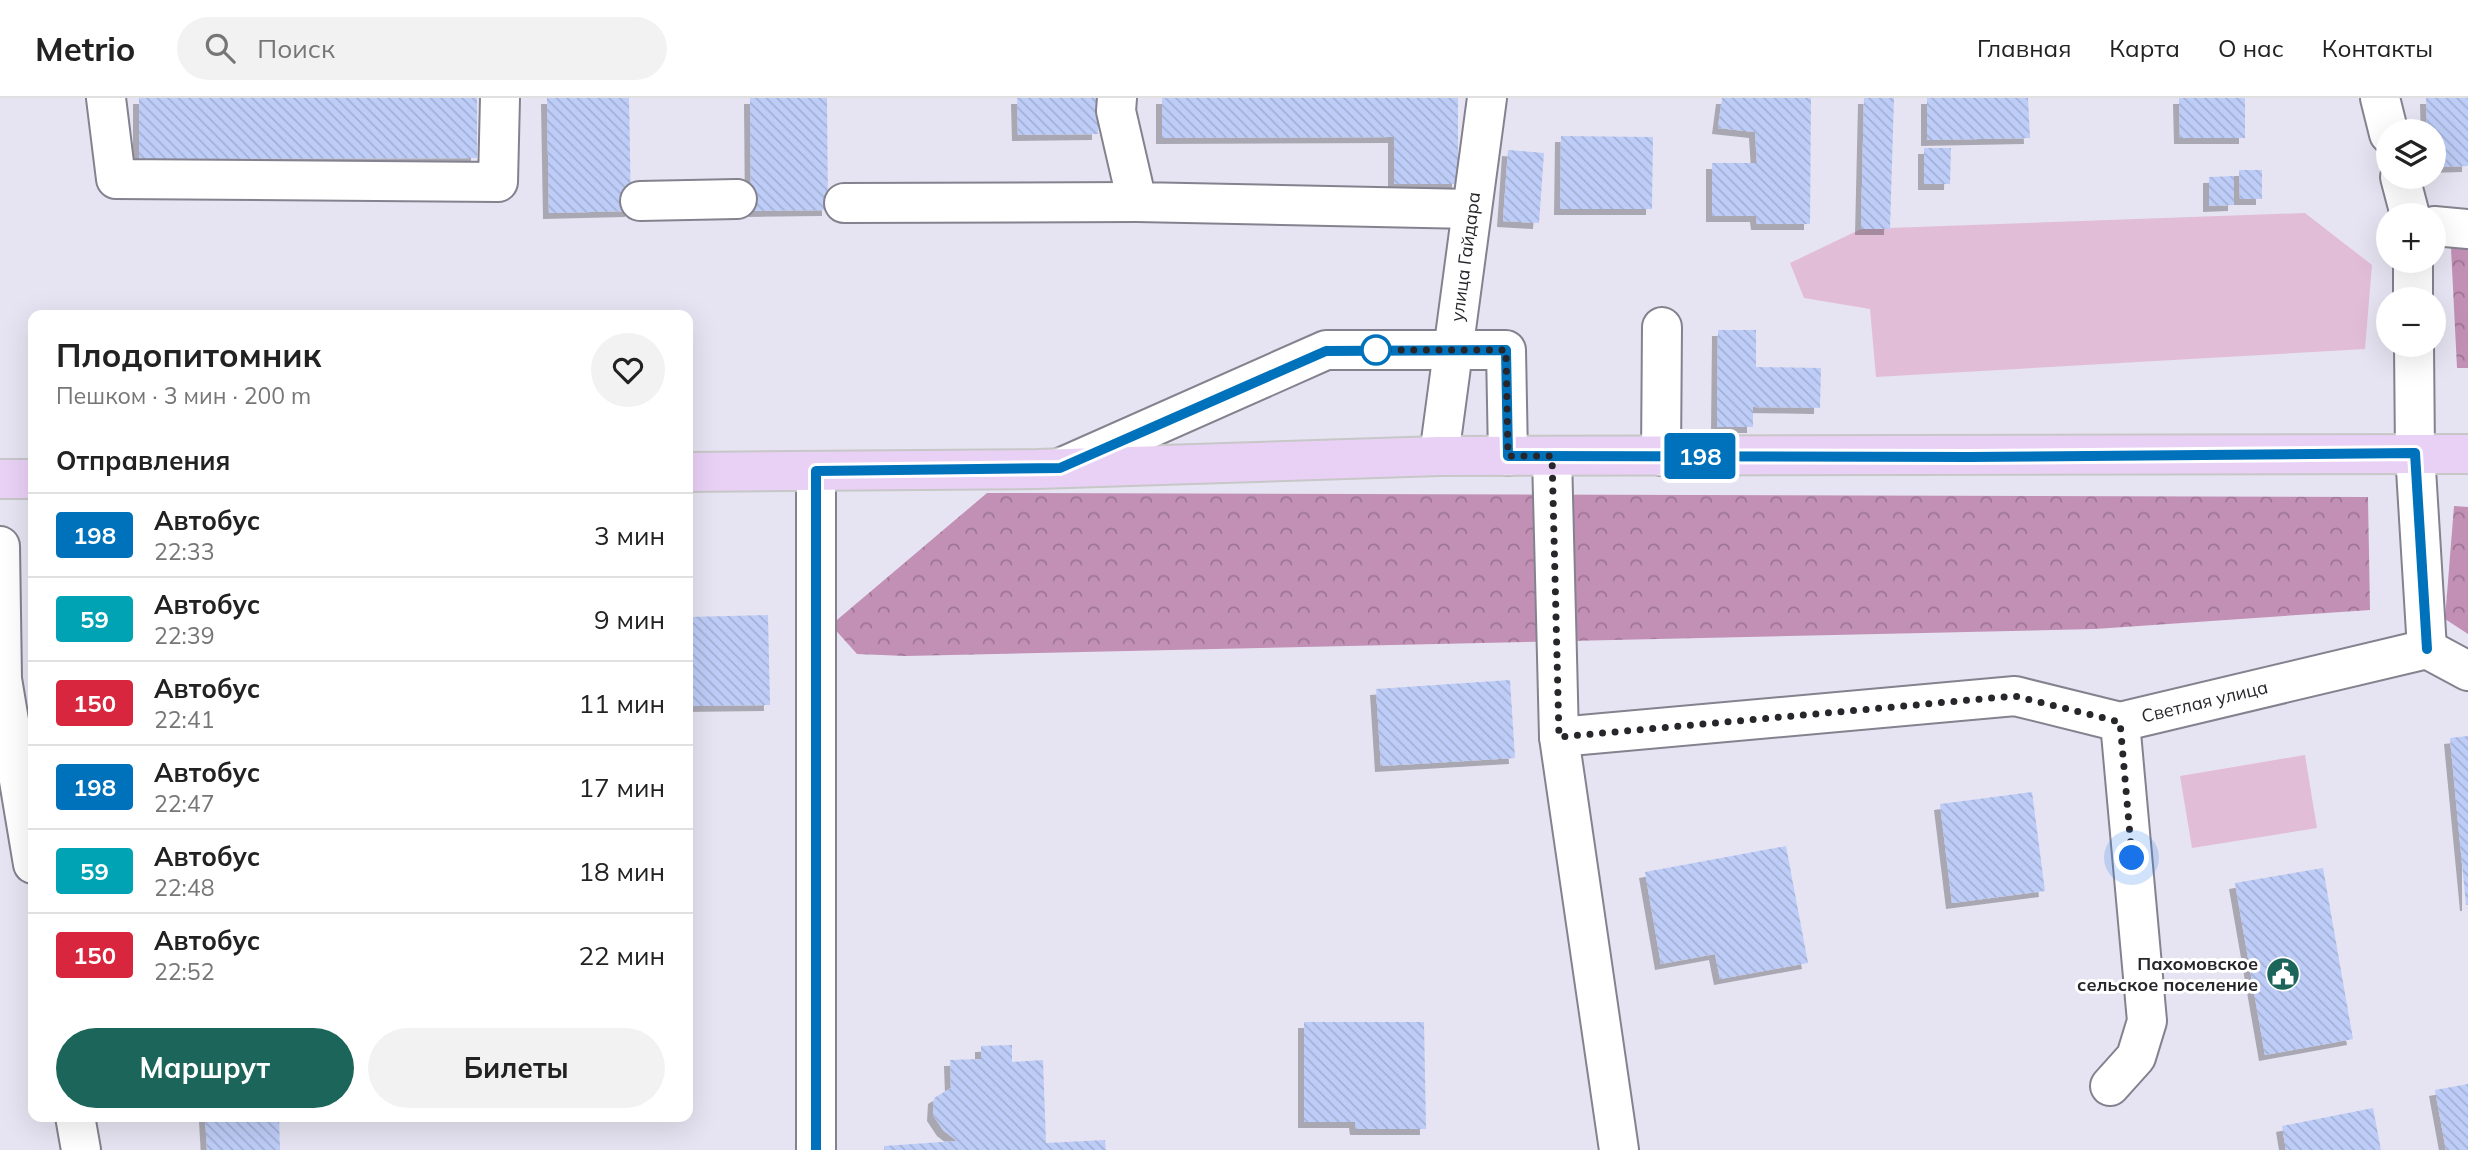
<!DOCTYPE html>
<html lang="ru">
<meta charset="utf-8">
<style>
:root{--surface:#fff;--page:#f2f2f2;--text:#222;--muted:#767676;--line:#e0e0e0;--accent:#1c655b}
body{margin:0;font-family:Mulish,sans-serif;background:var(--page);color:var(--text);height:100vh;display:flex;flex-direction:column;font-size:26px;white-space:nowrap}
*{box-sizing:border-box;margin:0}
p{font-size:23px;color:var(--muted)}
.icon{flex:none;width:38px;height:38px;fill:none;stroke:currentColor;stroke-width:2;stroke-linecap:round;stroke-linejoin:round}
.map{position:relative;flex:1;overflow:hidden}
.side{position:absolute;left:28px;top:212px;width:665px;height:812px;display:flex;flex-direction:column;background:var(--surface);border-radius:14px;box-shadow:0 7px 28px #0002}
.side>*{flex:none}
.badge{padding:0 14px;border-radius:5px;font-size:24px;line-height:46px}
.buttons{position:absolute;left:2376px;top:21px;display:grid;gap:14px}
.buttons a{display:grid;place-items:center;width:70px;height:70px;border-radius:50%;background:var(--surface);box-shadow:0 7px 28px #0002;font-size:35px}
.you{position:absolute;width:35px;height:35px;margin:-18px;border:5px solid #fff;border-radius:50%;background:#1a73e8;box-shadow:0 0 0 10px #1a73e833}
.map>.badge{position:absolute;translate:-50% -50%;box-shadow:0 0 0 4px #fff}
h2{padding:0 28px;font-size:26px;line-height:63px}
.round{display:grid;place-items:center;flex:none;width:74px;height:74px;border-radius:37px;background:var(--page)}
.head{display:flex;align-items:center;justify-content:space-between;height:119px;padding:0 28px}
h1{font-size:33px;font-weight:700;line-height:52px}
.action{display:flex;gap:14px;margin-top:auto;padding:14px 28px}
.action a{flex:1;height:80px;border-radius:42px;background:var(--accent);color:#fff;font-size:28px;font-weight:700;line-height:80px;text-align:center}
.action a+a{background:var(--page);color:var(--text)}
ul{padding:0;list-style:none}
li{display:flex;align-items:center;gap:21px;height:84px;padding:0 28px;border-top:2px solid var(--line)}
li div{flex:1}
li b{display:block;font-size:26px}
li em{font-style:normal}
li .badge{min-width:77px;font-weight:700;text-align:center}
header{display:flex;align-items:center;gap:42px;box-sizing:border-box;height:98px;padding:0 35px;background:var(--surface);border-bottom:2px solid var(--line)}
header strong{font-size:33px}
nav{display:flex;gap:38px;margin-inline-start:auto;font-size:24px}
.search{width:490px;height:63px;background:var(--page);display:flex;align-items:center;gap:18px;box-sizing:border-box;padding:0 24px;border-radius:38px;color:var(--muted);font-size:26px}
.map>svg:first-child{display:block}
.grass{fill:#e2bdd8}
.forest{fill:url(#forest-crowns)}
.building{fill:url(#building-back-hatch);filter:url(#shadow)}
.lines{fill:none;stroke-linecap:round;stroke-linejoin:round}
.minor-casing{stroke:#84828e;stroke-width:42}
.major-casing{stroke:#c7c7c8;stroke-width:42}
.minor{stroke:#fff;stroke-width:38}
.major{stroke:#e9d1f6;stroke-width:38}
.line-casing{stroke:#fff;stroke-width:16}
.line{stroke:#0072bc;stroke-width:10}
.walk{stroke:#26262b;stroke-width:7;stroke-dasharray:0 12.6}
.stop-dot{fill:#fff;stroke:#0072bc;stroke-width:3.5}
.labels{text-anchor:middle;stroke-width:6;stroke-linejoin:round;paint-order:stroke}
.street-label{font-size:18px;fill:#26262b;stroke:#fff}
.poi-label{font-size:18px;font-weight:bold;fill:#26262b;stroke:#fff;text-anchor:end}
</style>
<header>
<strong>Metrio</strong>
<div class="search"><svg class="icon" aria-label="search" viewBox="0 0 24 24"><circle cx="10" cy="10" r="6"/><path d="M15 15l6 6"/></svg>Поиск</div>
<nav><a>Главная</a><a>Карта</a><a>О нас</a><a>Контакты</a></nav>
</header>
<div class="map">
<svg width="2468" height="1052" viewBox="0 0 2468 1052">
<defs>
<pattern id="forest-crowns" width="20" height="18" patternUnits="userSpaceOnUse" patternTransform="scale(1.75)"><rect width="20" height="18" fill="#c290b5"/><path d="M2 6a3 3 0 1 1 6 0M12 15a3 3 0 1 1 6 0" fill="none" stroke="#9d7593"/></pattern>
<pattern id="building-back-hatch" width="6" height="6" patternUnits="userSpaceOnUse" patternTransform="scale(1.75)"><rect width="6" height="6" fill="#becdf8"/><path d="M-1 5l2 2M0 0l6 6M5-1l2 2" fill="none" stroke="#a3b0d5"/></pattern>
<filter id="shadow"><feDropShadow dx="-6" dy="6" stdDeviation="0" flood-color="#0004"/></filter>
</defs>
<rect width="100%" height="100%" fill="#e6e4f2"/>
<path class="grass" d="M2305,115l67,52 -7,84 -489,28 -6,-68 -66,-11 -14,-35 71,-34z
M2305,657l12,73 -125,20 -12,-72z"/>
<path class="forest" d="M2451,150l17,1v119h-11z
M987,395l1381,4 2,113 -275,19 -1189,27 -49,-2 -26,-29z
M2454,408l14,1v127l-23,-15z"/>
<path class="building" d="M139,0h338v60l-338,1z
M547,0h82l2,113 -82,2z
M750,0h77l1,112 -77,1z
M1017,0h81v36l-80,1z
M1162,0h296v86h-64v-47l-232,1z
M1722,0h89l-1,126h-53l-1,-8h-44v-53h45l-2,-31 -37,-4z
M1864,0h30l-4,131h-29z
M1927,0h101l2,40 -103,2z
M2179,0h66v40h-65z
M2426,0h42v68l-34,1v-36h-7z
M1561,38l92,1 -1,72h-92z
M1924,50h27l-1,36h-26z
M1508,52l36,3 -5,70 -36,-2z
M2239,72h23v29h-22z
M2234,78v29l-25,1v-29z
M1718,232h38v37l65,1 -1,40 -67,-1v20h-36z
M768,517l2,90 -82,1v-89z
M1510,582l5,78 -134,8 -5,-77z
M2468,638v169h-2l-16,-167z
M2032,694l13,99 -93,12 -12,-99z
M1786,748l22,117 -88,16 -5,-25 -54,10 -16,-92z
M2323,770l30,171 -88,16 -30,-172z
M1304,924h120l2,107h-70l-1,-7h-51z
M1012,947v17l31,-2 3,83 59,-3 1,10h-222v-4l73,-5 -14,-11 -10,-15 1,-17 17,-10 -1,-28 31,-1v-13z
M2468,986v66h-22l-11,-60z
M2373,1010l8,42h-95l-4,-24z
M205,1018h74l1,34h-73z"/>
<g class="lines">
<g class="minor-casing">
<g id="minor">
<path d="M106,0l10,81 382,3 2,-84"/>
<path d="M1117,0l-1,13 21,91 334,7"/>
<path d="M2380,0l9,36"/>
<path d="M2400,79l10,38"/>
<path d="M640,103l97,-2"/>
<path d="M844,105l293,-1"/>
<path d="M2434,128l34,3"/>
<path d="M2413,163v38"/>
<path d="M2414,247l1,108 12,196"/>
<path id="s1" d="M1439,358l48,-358"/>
<path d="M1552,358l7,281 60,413"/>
<path d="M1661,358l1,-129"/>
<path d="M1060,370l266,-118h180l2,106"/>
<path d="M0,448l2,133 31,185"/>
<path id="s2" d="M1559,639l456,-41 105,26 307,-73 41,22"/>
<path d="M2110,988l26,-29 11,-36 -27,-299"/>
<path d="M75,1018l6,34"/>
<path d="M816,1052v-679"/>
</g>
</g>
<g class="major-casing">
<path id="major" d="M688,374l349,-3 402,-13 1029,-2
M0,381h33"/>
</g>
<use href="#minor" class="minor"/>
<use href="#major" class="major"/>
</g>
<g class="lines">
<g class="line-casing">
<path id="line" d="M816,1052v-679l244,-3 266,-117 180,-1 2,106 461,1 446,-4 12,196"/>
</g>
<use href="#line" class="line"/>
<path class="walk" d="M1376,252h130l2,106h44l7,281 456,-41 105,26 12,136"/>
</g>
<defs>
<g id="civic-disc" transform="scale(1.75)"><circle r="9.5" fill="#1c655b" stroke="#fff"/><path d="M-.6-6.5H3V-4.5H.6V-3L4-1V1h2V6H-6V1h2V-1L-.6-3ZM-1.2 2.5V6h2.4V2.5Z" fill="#fff"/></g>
</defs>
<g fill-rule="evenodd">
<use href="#civic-disc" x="2283" y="876"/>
</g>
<circle class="stop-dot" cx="1376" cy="252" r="14"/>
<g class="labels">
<g class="street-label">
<text dy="6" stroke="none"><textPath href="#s1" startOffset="201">улица Гайдара</textPath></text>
<text dy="6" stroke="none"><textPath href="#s2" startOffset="653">Светлая улица</textPath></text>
</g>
<g class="poi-label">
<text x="2258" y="872">Пахомовское<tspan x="2258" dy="21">сельское поселение</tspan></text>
</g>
</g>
</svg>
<div class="buttons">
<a><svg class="icon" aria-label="layers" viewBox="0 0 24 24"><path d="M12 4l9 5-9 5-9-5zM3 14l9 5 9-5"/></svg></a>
<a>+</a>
<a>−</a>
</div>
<div class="you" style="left:2132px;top:760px"></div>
<b class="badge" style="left:1700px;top:358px;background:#0072bc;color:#fff">198</b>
<section class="side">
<div class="head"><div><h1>Плодопитомник</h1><p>Пешком · 3 мин · 200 m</p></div><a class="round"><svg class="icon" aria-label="heart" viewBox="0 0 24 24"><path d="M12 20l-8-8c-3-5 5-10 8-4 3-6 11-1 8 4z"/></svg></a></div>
<h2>Отправления</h2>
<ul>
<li><span class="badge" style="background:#0072bc;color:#fff">198</span><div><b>Автобус</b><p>22:33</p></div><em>3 мин</em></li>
<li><span class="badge" style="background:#00a3b4;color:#fff">59</span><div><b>Автобус</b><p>22:39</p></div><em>9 мин</em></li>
<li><span class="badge" style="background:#d7263d;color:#fff">150</span><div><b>Автобус</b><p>22:41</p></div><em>11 мин</em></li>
<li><span class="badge" style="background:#0072bc;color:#fff">198</span><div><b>Автобус</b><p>22:47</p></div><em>17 мин</em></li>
<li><span class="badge" style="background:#00a3b4;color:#fff">59</span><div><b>Автобус</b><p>22:48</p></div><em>18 мин</em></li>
<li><span class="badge" style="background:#d7263d;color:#fff">150</span><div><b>Автобус</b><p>22:52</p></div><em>22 мин</em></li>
</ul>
<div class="action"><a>Маршрут</a><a>Билеты</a></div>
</section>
</div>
